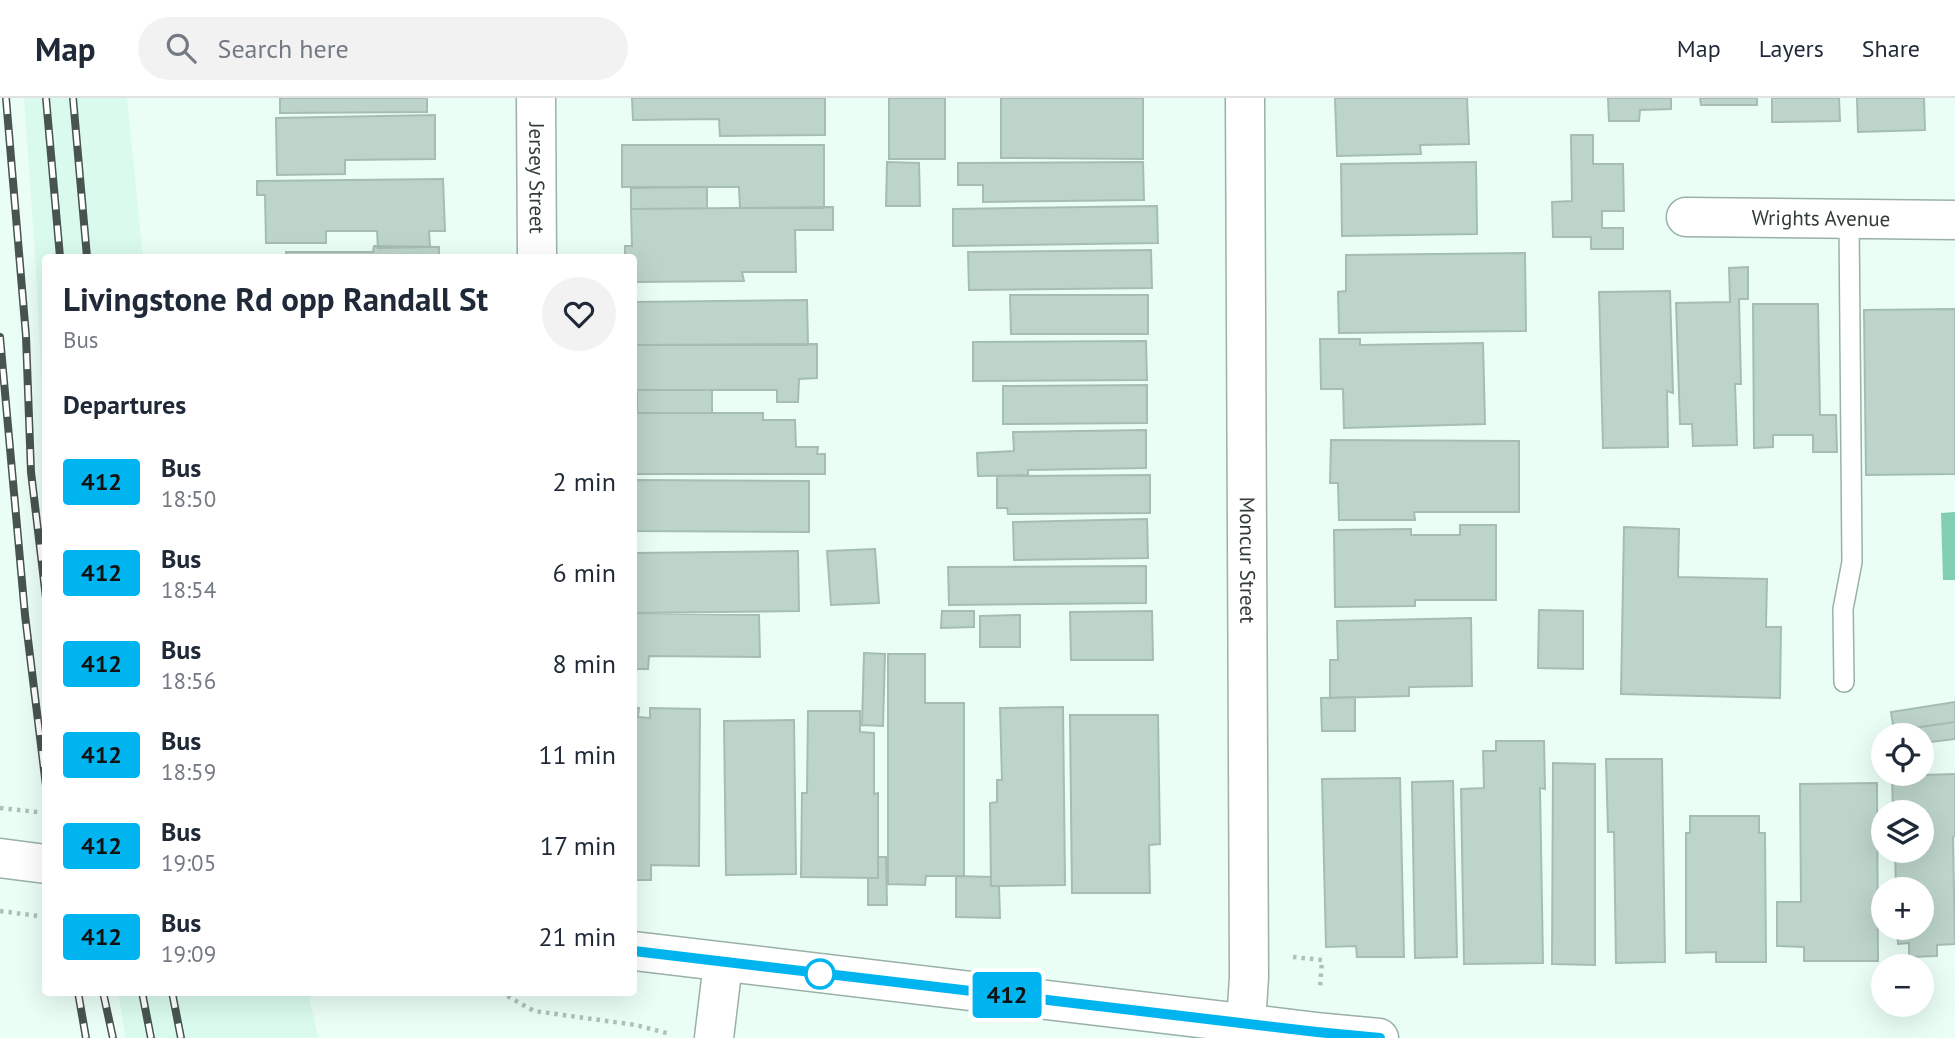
<!DOCTYPE html>
<meta charset="utf-8">
<style>
:root{--surface:#fff;--page:#f2f2f3;--text:#1f2937;--muted:#747a83;--line:#e0e1e3}
body{margin:0;font-family:"PT Sans",sans-serif;background:var(--page);color:var(--text);height:100vh;display:flex;flex-direction:column;font-size:26px;white-space:nowrap}
*{box-sizing:border-box;margin:0}
p{font-size:23px;color:var(--muted)}
.icon{flex:none;width:38px;height:38px;fill:none;stroke:currentColor;stroke-width:2;stroke-linecap:round;stroke-linejoin:round}
.map{position:relative;flex:1;overflow:hidden}
.side{position:absolute;left:42px;top:156px;width:595px;height:742px;display:flex;flex-direction:column;background:var(--surface);border-radius:7px;box-shadow:0 7px 28px #0002}
.side>*{flex:none}
.badge{padding:0 14px;border-radius:5px;font-size:24px;line-height:46px}
.tools{position:absolute;left:1871px;top:625px;display:grid;gap:14px}
.tools a{display:grid;place-items:center;width:63px;height:63px;border-radius:50%;background:var(--surface);box-shadow:0 7px 28px #0002;font-size:35px}
.map>.badge{position:absolute;translate:-50% -50%;box-shadow:0 0 0 4px #fff}
h2{padding:0 21px;font-size:26px;line-height:63px}
.round{display:grid;place-items:center;flex:none;width:74px;height:74px;border-radius:37px;background:var(--page)}
.summary{display:flex;align-items:center;justify-content:space-between;height:119px;padding:0 21px}
h1{font-size:33px;font-weight:600;line-height:52px}
ul{padding:0;list-style:none}
li{display:flex;align-items:center;gap:21px;height:91px;padding:0 21px}
li div{flex:1}
li b{display:block;font-size:26px}
li em{font-style:normal}
li .badge{min-width:77px;font-weight:700;text-align:center}
header{display:flex;align-items:center;gap:42px;box-sizing:border-box;height:98px;padding:0 35px;background:var(--surface);border-bottom:2px solid var(--line)}
header strong{font-size:33px}
nav{display:flex;gap:38px;margin-inline-start:auto;font-size:24px}
.search{width:490px;height:63px;background:var(--page);display:flex;align-items:center;gap:18px;box-sizing:border-box;padding:0 24px;border-radius:38px;color:var(--muted);font-size:26px}
.map>svg:first-child{display:block}
.built{fill:#d9faec}
.water{fill:#81cfb0}
.building{fill:#bcd4ca;stroke:#a6bdb3;stroke-width:2}
.lines{fill:none;stroke-linecap:round;stroke-linejoin:round}
.service-casing{stroke:#99b1a6;stroke-width:22}
.minor-casing{stroke:#99b1a6;stroke-width:41}
.tertiary-casing{stroke:#99b1a6;stroke-width:41}
.path{stroke:#afc0b9;stroke-width:4.5;stroke-dasharray:3.5 5;stroke-linecap:butt}
.service{stroke:#fff;stroke-width:19}
.minor{stroke:#fff;stroke-width:38}
.tertiary{stroke:#fff;stroke-width:38}
.rail-casing{stroke:#48544f;stroke-width:8}
.rail{stroke:#fff;stroke-width:5;stroke-dasharray:16;stroke-linecap:butt}
.line-casing{stroke:#fff;stroke-width:16}
.line{stroke:#00b5ef;stroke-width:10}
.stop-dot{fill:#fff;stroke:#00b5ef;stroke-width:3.5}
.labels{text-anchor:middle;stroke-width:5;stroke-linejoin:round;paint-order:stroke}
.street-label{font-size:21px;fill:#323c38;stroke:#fff}
</style>
<header>
<strong>Map</strong>
<div class="search"><svg class="icon" aria-label="search" viewBox="0 0 24 24"><circle cx="10" cy="10" r="6"/><path d="M15 15l6 6"/></svg>Search here</div>
<nav><a>Map</a><a>Layers</a><a>Share</a></nav>
</header>
<div class="map">
<svg width="1955" height="940" viewBox="0 0 1955 940">
<rect width="100%" height="100%" fill="#eafef5"/>
<path class="built" d="M24,0h103l16,159h-97l-1,190 -10,-193z
M118,894h190l10,46h-192z"/>
<path class="water" d="M1955,414v68h-12l-2,-67z"/>
<path class="building" d="M280,0h147v14l-147,1z
M632,0h193v37l-105,1 -1,-17 -86,1z
M889,0h56v61h-56z
M1001,0h142v61l-142,-1z
M1335,0h132l2,46 -49,1 1,9 -84,2z
M1608,0h63v11l-31,1 -1,11h-30z
M1700,0h57v7h-56z
M1772,0h67l1,23 -68,1z
M1857,0h67l1,32 -67,2z
M435,17v44l-90,1v14l-68,1 -1,-57z
M1571,37h22v29h30l1,47h-22v17h21v21h-32v-12h-38l-1,-35 20,-1z
M622,47h202v63h-84l-1,-21h-117z
M887,64l32,1 1,43h-34z
M1143,64l1,38 -161,2v-17h-25v-22z
M1476,64l1,72 -135,2 -1,-72z
M443,81l2,52h-16l1,16 -52,1 -1,-17h-51v12h-60l-1,-48h-8v-14z
M707,89v22h-76v-21z
M1157,108l1,37 -205,3v-37z
M833,109v23h-38l1,42h-54l2,9 -110,1v-25h-9v-11h7l-1,-37z
M374,148l65,1v10h-153v-5h87z
M1151,152l1,38 -183,2 -1,-38z
M1525,155l1,78 -187,2 -1,-41 8,-1v-36z
M1748,169v32h-9l2,85h-6l2,61 -44,1 -1,-22h-12l-4,-121 54,-1 -1,-34z
M1670,193l3,102 -6,-2 1,56 -65,1 -4,-156z
M1010,197h138v39h-137z
M807,202l1,45h-174v-43z
M1753,206h65l2,111h16l1,37h-24v-17h-40v12l-19,1z
M1955,211v165l-89,1 -2,-165z
M1320,241h40v6l123,-2 2,81 -141,4 -1,-39h-22z
M1146,243l1,39 -174,1v-39z
M817,246v34l-18,1 -1,23h-21v-12h-143v-45z
M1147,287v38l-144,1v-38z
M637,292h75v23h-75z
M634,315h129v7h32l1,27h22l-1,7h8v20h-191z
M1146,332v38l-118,2v5l-50,1 -1,-23 37,-2 -1,-19z
M1331,342l188,1v71h-105l1,8h-76l-1,-37h-8z
M1150,377v38l-142,1 -1,-6h-10v-32z
M634,382l175,1v51l-175,-1z
M1147,421l1,39 -134,2 -1,-38z
M1460,427h36v75h-81v6l-80,1 -1,-77 77,-1v6h49z
M1624,429l55,2 -1,48 89,2 -1,48h15l-1,71 -159,-4z
M875,451l4,54 -48,2 -4,-54z
M798,453l1,60 -165,2v-60z
M1146,468v37l-197,2 -1,-38z
M1539,512l44,1v58l-45,-1z
M942,513h32v16l-33,1z
M1152,513l1,49h-82l-1,-48z
M634,515l125,2 1,42 -111,-1 -1,13h-14z
M1020,517v32h-40v-31z
M1471,520l1,68 -63,1v9l-79,2v-38h8l-1,-39z
M864,555l21,1 -2,72 -21,-1z
M888,556h37v49h39v173h-38l-1,9 -37,-1z
M1355,599v34h-33l-1,-33z
M1955,604v20l-61,9 -3,-19z
M1063,609l2,178 -74,1 -1,-83 7,-1v-22h5l-2,-72z
M634,610h5l-1,9 12,1v-10l50,1 -1,157 -48,-1v15h-17z
M808,613h52v21l14,1v61l4,-1v85l-77,-1 1,-84h5z
M1070,617h88l2,129 -11,1 1,48h-78z
M794,622l2,154 -70,1 -2,-154z
M1955,624v17l-32,4 -4,-16z
M1496,643h48l1,48 -5,-1 3,175 -79,1 -3,-175 23,-1 -1,-37h13z
M1606,661h56l3,203 -49,1 -2,-131h-6z
M1553,665l42,1v201l-43,-1z
M1955,676v62l-2,1 2,107 -18,1v11l-28,1v-14l-11,1 -1,-16h25v-39h-26l-1,-39h27v-38h-29l-1,-36z
M1400,680l4,179h-47l-1,-11 -30,1 -4,-168z
M1453,683l4,176 -42,1 -3,-176z
M1877,685l1,178h-74v-14l-27,-1v-44h24l-1,-118z
M1690,718h69v17h6l1,129h-50v-10l-30,1v-120h4z
M878,759h8l1,48h-19v-27h10z
M956,778l35,1v9h8l1,32 -44,-1z"/>
<g class="lines">
<g class="service-casing">
<path id="service" d="M1844,584l-1,-73 9,-47 -3,-343"/>
</g>
<g class="minor-casing">
<g id="minor">
<path id="s1" d="M536,0l1,159"/>
<path id="s2" d="M1245,0l4,879 -3,46"/>
<path id="s3" d="M1686,119l269,3"/>
<path d="M714,940l9,-75"/>
</g>
</g>
<g class="tertiary-casing">
<path id="tertiary" d="M0,760l46,6
M634,853l683,81 62,6"/>
</g>
<path class="path" d="M0,710l46,5
M0,813l46,6
M1293,859l29,3 -2,28
M500,894l34,19 102,14 34,9"/>
<use href="#service" class="service"/>
<use href="#minor" class="minor"/>
<use href="#tertiary" class="tertiary"/>
<g class="rail-casing">
<path id="rail" d="M6,0l20,238 5,136 15,126
M46,0l14,159
M73,0l14,159
M0,239l25,278 21,171
M78,894l8,46
M103,894l10,46
M142,894l9,46
M172,894l9,46"/>
</g>
<use href="#rail" class="rail"/>
</g>
<g class="lines">
<g class="line-casing">
<path id="line" d="M634,853l683,81 63,6"/>
</g>
<use href="#line" class="line"/>
</g>
<circle class="stop-dot" cx="820" cy="876" r="14"/>
<g class="labels">
<g class="street-label">
<text dy="7" stroke="none"><textPath href="#s1" startOffset="80">Jersey Street</textPath></text>
<text dy="7" stroke="none"><textPath href="#s3" startOffset="135">Wrights Avenue</textPath></text>
<text dy="7" stroke="none"><textPath href="#s2" startOffset="462">Moncur Street</textPath></text>
</g>
</g>
</svg>
<div class="tools">
<a><svg class="icon" aria-label="locate" viewBox="0 0 24 24"><circle cx="12" cy="12" r="6"/><path d="M12 2v4M12 18v4M2 12h4M18 12h4"/></svg></a>
<a><svg class="icon" aria-label="layers" viewBox="0 0 24 24"><path d="M12 4l9 5-9 5-9-5zM3 14l9 5 9-5"/></svg></a>
<a>+</a>
<a>−</a>
</div>
<b class="badge" style="left:1007px;top:897px;background:#00b5ef;color:#111">412</b>
<section class="side">
<div class="summary"><div><h1>Livingstone Rd opp Randall St</h1><p>Bus</p></div><a class="round"><svg class="icon" aria-label="heart" viewBox="0 0 24 24"><path d="M12 20l-8-8c-3-5 5-10 8-4 3-6 11-1 8 4z"/></svg></a></div>
<h2>Departures</h2>
<ul>
<li><span class="badge" style="background:#00b5ef;color:#111">412</span><div><b>Bus</b><p>18:50</p></div><em>2 min</em></li>
<li><span class="badge" style="background:#00b5ef;color:#111">412</span><div><b>Bus</b><p>18:54</p></div><em>6 min</em></li>
<li><span class="badge" style="background:#00b5ef;color:#111">412</span><div><b>Bus</b><p>18:56</p></div><em>8 min</em></li>
<li><span class="badge" style="background:#00b5ef;color:#111">412</span><div><b>Bus</b><p>18:59</p></div><em>11 min</em></li>
<li><span class="badge" style="background:#00b5ef;color:#111">412</span><div><b>Bus</b><p>19:05</p></div><em>17 min</em></li>
<li><span class="badge" style="background:#00b5ef;color:#111">412</span><div><b>Bus</b><p>19:09</p></div><em>21 min</em></li>
</ul>
</section>
</div>
